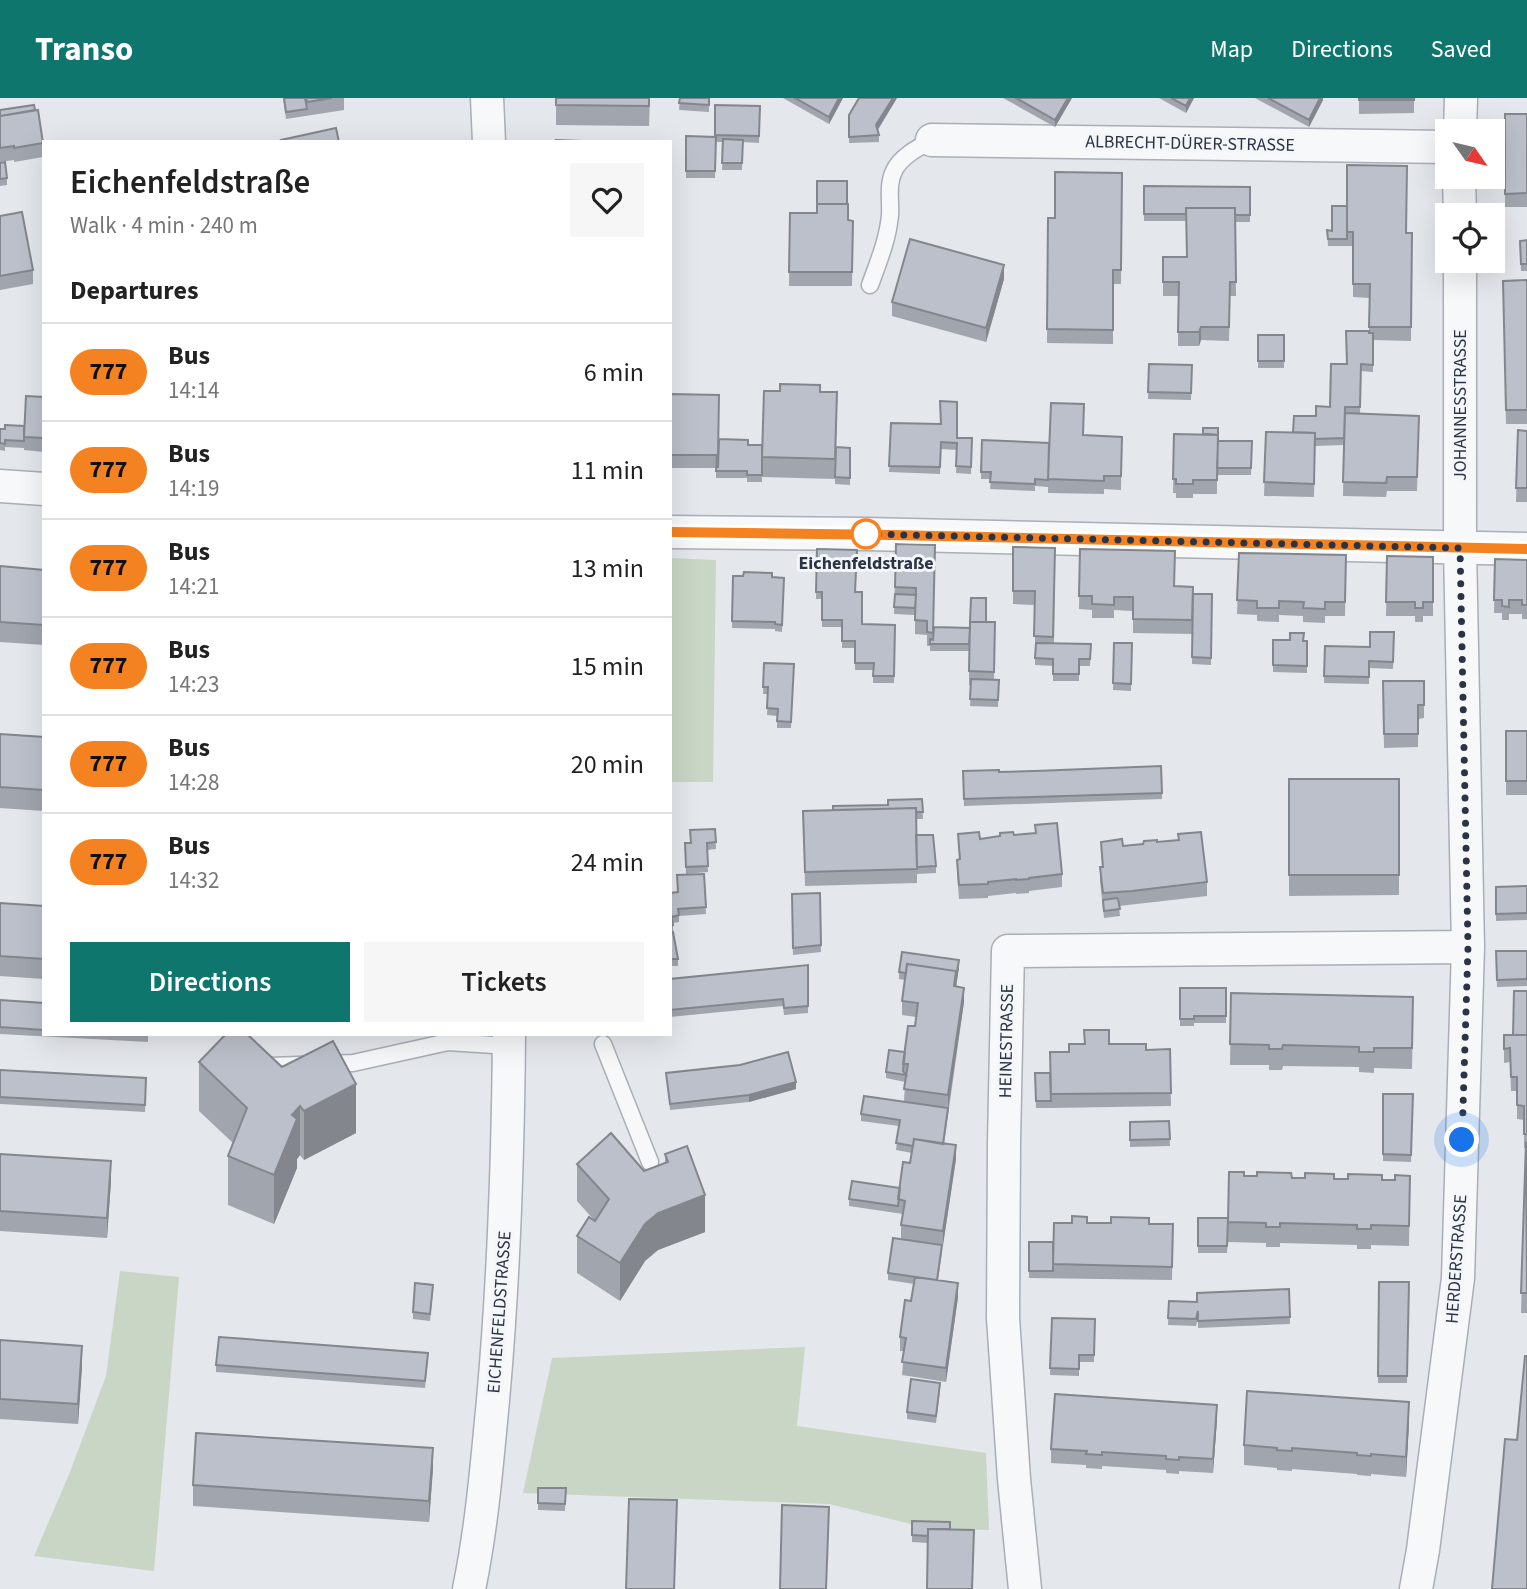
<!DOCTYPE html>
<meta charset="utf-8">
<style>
:root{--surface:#fff;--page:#f6f6f6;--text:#222;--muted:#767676;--line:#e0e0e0;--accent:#0f766e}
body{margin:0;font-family:"Source Sans 3",sans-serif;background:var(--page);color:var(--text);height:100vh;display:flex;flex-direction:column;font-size:26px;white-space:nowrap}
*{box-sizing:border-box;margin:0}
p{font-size:23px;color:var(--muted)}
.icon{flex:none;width:38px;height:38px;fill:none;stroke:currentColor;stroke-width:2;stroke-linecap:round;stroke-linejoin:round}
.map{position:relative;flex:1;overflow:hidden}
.details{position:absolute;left:42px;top:42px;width:630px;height:896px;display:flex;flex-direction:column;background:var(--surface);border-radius:0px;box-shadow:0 7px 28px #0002}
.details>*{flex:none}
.badge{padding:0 14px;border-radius:23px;font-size:24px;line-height:46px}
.needle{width:46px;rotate:124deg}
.fabs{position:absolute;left:1435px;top:21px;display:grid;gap:14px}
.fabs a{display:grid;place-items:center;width:70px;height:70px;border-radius:0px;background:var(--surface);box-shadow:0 7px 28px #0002;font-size:35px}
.you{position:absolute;width:35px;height:35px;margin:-18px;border:5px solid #fff;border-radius:50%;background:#1a73e8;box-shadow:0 0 0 10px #1a73e833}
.map>.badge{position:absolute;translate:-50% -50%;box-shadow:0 0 0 4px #fff}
h2{padding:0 28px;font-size:26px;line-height:63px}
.round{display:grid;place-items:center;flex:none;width:74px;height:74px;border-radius:0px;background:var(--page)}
.headline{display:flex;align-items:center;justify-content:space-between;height:119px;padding:0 28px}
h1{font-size:33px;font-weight:600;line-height:52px}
.action{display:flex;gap:14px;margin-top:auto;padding:14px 28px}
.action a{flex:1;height:80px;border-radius:0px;background:var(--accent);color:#fff;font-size:28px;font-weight:600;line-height:80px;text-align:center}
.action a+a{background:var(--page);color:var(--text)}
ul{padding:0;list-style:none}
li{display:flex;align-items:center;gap:21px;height:98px;padding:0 28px;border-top:2px solid var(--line)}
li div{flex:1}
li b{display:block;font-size:26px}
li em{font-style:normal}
li .badge{min-width:77px;font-weight:700;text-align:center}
header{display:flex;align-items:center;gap:42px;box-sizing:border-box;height:98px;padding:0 35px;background:var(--accent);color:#fff}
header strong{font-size:33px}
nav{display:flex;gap:38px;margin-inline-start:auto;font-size:24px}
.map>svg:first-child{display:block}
.green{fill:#c9d6c5}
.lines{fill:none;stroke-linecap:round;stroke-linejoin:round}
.service-casing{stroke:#a9aeb7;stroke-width:19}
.minor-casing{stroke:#a9aeb7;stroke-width:35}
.service{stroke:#f7f8fa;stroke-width:16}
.minor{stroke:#f7f8fa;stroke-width:32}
.wall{fill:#a1a5ae}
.shaded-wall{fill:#83868d}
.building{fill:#bbc0ca;stroke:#83868d;stroke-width:2}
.line-casing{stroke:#fff;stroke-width:16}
.line{stroke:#f58220;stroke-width:10}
.walk{stroke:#2b3445;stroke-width:7;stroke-dasharray:0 12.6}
.stop-dot{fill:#fff;stroke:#f58220;stroke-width:3.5}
.labels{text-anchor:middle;stroke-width:6;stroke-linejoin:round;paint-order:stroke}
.street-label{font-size:18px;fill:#2b3445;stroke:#f4f6f9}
.stop-label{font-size:18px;font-weight:bold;fill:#2b3445;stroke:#f4f6f9}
</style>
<header>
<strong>Transo</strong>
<nav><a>Map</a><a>Directions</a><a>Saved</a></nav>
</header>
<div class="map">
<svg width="1527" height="1491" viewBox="0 0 1527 1491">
<rect width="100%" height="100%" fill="#e4e7ec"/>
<path class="green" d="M670,460l46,2 -3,222h-43z
M120,1173l59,6 -25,294 -120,-15 36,-84 36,-96z
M805,1249l-8,79 189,27 3,77 -62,-2 -98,-24 -306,-11 29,-135z"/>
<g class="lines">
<g class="service-casing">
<path id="service" d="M870,187c8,-22 18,-46 20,-70 1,-14 -3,-30 4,-44 6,-14 25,-24 38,-31
M603,946l47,118
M271,968l82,-3 95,-21 61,4"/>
</g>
<g class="minor-casing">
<path id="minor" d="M487,0l2,44
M1460,33l1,-33
M932,42l515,7
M1459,79l1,38
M0,388l44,3
M670,434l196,2 661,15
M469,1491c13,-63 18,-126 24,-189 11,-122 15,-244 16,-366
M1025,1491l-11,-110 -11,-161 1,-176 4,-191 460,-4
M1416,1491l7,-39 35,-272 10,-331 -8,-399v-287"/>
</g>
<use href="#service" class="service"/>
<use href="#minor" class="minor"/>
</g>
<path class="wall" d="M283,0h61v12l-58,9z
M556,0h94l-1,28 -93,-1z
M680,0h29v14l-30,-2z
M783,0h60l-14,26z
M897,0l-19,32 1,5v7l-30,1v-28z
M1003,0h69l-17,29z
M1159,0h35l-8,15z
M1255,0h68v2l-14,27z
M1359,0h55v15l-55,1z
M715,7l45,1 -1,37 -16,-1 -1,28h-20l1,-28h-7l-1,36h-29v-42l29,1z
M0,12l43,33v14l-29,5v-2l-14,2z
M1505,16h22v93h-22z
M0,65l7,15v7l-7,1z
M1122,75l-1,111h-8v60l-66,-1 1,-125h7z
M1144,88l106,1v35h-15l1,74h-6l-1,45 -28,-1 -2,6h-21v-50h-15v-39h23v-36h-42z
M847,106l1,17h5l-1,65h-63l1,-73h27z
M0,118l33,54v14l-33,6z
M1327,132l85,3 -1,108 -38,-1v32l-12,-1 -1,43 59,2 -2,75h-30l-1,6 -43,-1 1,-51 -29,1 -1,51 -50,-1 2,-64h27l37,-25 17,-43 22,-31v-35l-16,-1v-51h-25z
M1527,142v31h-6l-1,-30z
M1004,181l-18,63 -94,-26v-14z
M1527,182v144h-21l-3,-143z
M1258,237h26v33h-26z
M1149,266l43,1 -1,35 -43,-1z
M820,294h17l-1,55 14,1v37l-15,-1v-5l-73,-2v-1v6h-15v-4h-31v-10h-46v-74l49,45 29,6h14z
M44,299v55l-20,-2v-2l-19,-1v4l-5,-1v-21l24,-3z
M891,325l66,15h15l-1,36 -15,-1 1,-23 -16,-1 -1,25 -51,-2z
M1518,332l9,1v71h-11z
M1174,336l44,7h34l-1,34h-34v-2v21h-24v4h-17v-5h-3z
M1084,337l38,2 -1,53 -17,-1v5l-56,-1v-6l-13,-1v5l-45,-2 1,-10h-10l1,-39 67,3z
M896,446l38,83 36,1 16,-6h9l-1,58h5l-1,27 -28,-1 1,-21h-2v-34h-39v-5h-3v-11l-12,-1v-19l-21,-1z
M1013,449l42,1 -1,96h37l-1,22h-11v15h-26v-15l-18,-1v-60l-22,-1z
M817,451l38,43 7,32 33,1 -1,58h-21v-13h-18v-22h-13v-21h-20v-28h-6z
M1080,451l113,45h19l-1,71 -19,-1v-30l-59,-1v-22l-19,-1v8h-22v-8l-13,-1z
M1239,455l107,2 -1,61h-20v7l-22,-1v-6l-24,-1v7l-22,-1v-6l-20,-1z
M1387,458l46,1v59h-10v6h-8v-6h-29z
M1495,461l32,1v59h-5v-5h-13v6h-7v-7h-8z
M0,468l44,4v75l-44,-3z
M733,478l51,2 -2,54 -7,-1v-2l-43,-1z
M1394,534l-1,37 -24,-1v16l-45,-1 1,-37 45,1z
M1273,542l34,1v32l-34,-1z
M1114,545h18l-1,48 -18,-1z
M764,565l30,1 -3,64h-14v-12l-10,-1 1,-21h-5z
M1383,583h41v37l-6,1v28l-34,1z
M1506,633h21v64h-21z
M0,636l44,3v74l-44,-3z
M963,673l36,1 163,21v6l-198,7z
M1289,681h110v116l-110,1z
M922,701l1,20h-7v16l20,31v7l-19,1v-4v13l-112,3 -2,-75 30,-1 55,-5z
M1035,727l27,49v13l-33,4v2l-13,1v-1l-28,3v2l-29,1 -2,-26v-13l2,-1 -1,-25 22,5 55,-6z
M715,731l1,20 -9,1 1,22 -22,2 -1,-31h6z
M1178,736l29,48v14l-88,10 1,10 -16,2 -4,-37v-14h2l-1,-25 22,4 55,-6z
M704,776l2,40 -27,2v6l-6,1v9l5,27v7h-8v-73l8,-1z
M1527,788v34l-31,1v-34z
M820,795l1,59 -28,3 -1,-61z
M0,805l44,3v73l-44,-3z
M1496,853h31v35l-30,1z
M808,867v48l-24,2 -1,-9 -113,11v-38z
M959,869l-3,20 8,15 -20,142 12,15 -13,86 -42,-6v-14l2,-11 -54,-8v-7l51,-11 10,-25 2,-10 -16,-3 3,-24 -38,-5v-7l43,-12 1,-20 -19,-4v-6l19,-20 10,-26 1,-9 -14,-2v-14l3,-21 -6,-1v-7z
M1180,890h46v35h-32v3h-14z
M1527,893v322h-6l5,-165h-2v-28l-7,-1v-28h-6l-1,-29 -6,1v-28h9z
M1231,895l182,24 -1,52 -38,-1v5l-15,-1v-5l-76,-1 -1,4h-13v-5h-39z
M0,902l44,3v31h104v8l-148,-8z
M1109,946l37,6 24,-1 1,57 -120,2v-2v2h-15l-1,-35h15l19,-21z
M199,964l83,5 74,66 -52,27 -4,-5 -3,4v9l-23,56 -46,-19v-49l5,-13 -34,-32z
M740,967l56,24 -47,13 -79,8 -4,-37z
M0,972l146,8 -1,34 -145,-8z
M1383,996h30l-2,68 -28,-1z
M1169,1023l1,25 -40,1v-25z
M0,1056l111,27 -4,57 -107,-7z
M665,1056l40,78 -47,18 -13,11 -25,40 -43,-28v-37l17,-16 -17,-19v-37l67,7 21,-8z
M1244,1078l138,4h13l15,-4 -1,70 -38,-1v4h-14v-4l-77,-2v4h-14v-4l-38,-1v-3l-1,14h-29v-35h30z
M1087,1125l86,1 -1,56 -143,-2v-36h24z
M942,1154l-4,28 20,17 -12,85 -44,-7 2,-24h-4v-14l11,-36 3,-17 -26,-4v-7z
M1379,1184h30l-2,101h-29z
M1289,1191l1,35 -92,4v-10l-2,8 -28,-1 1,-24 28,1z
M433,1194l-3,29 -17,-2v-7z
M1052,1220l43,1 -1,43h-15v14l-29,-1z
M0,1242l82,26 -4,58 -78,-5z
M428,1262l-3,28 -209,-16v-7z
M940,1292l-4,33 -29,-4v-7z
M1217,1321l-4,54 -34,-2v3l-13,-1v-3l-64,-4v3l-16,-1v-3l-35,-2v-14z
M1409,1325l-3,54 -35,-3v2l-14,-1v-1l-65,-5v2l-15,-1v-2l-33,-3v-20z
M433,1370l-4,54 -236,-16v-21z
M538,1390h28l-1,23 -27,-1z
M912,1423l38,1 -22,21 -16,-1z"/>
<path class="shaded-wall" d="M839,0h4l-14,26v-7z
M893,0h4l-21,34v-7z
M1068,0h4l-17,29v-7z
M1190,0h4l-8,15v-7z
M1320,0h3v2l-14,27v-7z
M1004,167v14l-18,63v-14z
M1201,229v13l-2,6v-14z
M959,862v7l-5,33v-14z
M964,890v14l-16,107v-14z
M796,984v7l-47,13v-7z
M356,986v49l-52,27v-49z
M300,1008v49l-3,4v9l-23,56v-49l18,-60z
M956,1047v14l-13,86v-14z
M111,1063v20l-4,57v-20z
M705,1097v37l-47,18 -13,11 -25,40v-38l25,-39 13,-11z
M958,1185v14l-12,85v-14z
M82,1248v20l-4,58v-20z
M1409,1304v21l-3,54v-20z
M1217,1307v14l-4,54v-14z
M433,1350v20l-4,54v-21z"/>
<path class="building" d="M284,0h21l2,11 -21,3z
M306,0h26l-25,4z
M556,0h93v8l-93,-1z
M680,0h29v7l-30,-2z
M795,0h44l-10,19z
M859,0h34l-17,27 3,10 -30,2v-22z
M1016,0h52l-13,22z
M1171,0h19l-4,8z
M1268,0h52l-11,22z
M1359,0h55v2h-55z
M34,7l1,5 -35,6v-6z
M715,7l45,1 -1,30 -44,-1z
M38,12l5,33 -29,5v-2l-14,2v-32z
M1505,16h22v79l-22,1z
M336,30l3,14h-57l-1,-2z
M686,38l30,1 -1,34h-29z
M723,41l20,1 -1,23h-20z
M556,42l53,2h-53z
M5,64l2,16 -7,1v-16z
M1347,67l60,1 -1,67h6l-1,94h-42l1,-43h-17v-52h-6z
M1055,74l67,1 -1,97h-8v60l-66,-1 1,-111h7z
M817,83h30v23h-30z
M1144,88l106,1v28h-15v-7h-49v6h-42z
M817,106h31v16l5,1 -1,51h-63l1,-59h27z
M1332,108h15v33h-19l-1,-9 5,1z
M1186,110h49l1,74h-6l-1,45h-28l-2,5h-21l1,-50h-16v-25h24z
M22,114l11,58 -33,6v-60z
M910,141l94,26 -18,63 -94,-26z
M1527,142v24h-6l-1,-23z
M1527,182v130h-21l-3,-129z
M1346,233h23v2h4v32l-12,-1 -1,43h-15l-1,31 -29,1v-6l-22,-1 1,-16h22v-10l14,1 1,-43h16z
M1258,237h26v26h-26z
M1149,266l43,1 -1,28 -43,-1z
M780,286l40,1v7h17l-2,67 -73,-2 2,-66h16z
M670,296l49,1 -1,60h-48z
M26,298l18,1v41l-20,-1z
M940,303l17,1v36h15l-1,29 -15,-1 1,-23 -16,-1 -1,25 -51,-1 2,-43 50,1z
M1051,305l33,1 -1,31 39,2 -1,39h-17v5l-56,-2z
M1345,315l74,3 -2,61h-30l-1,6 -43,-1z
M5,327l19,1v15l-19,-1v4l-5,-1v-14h5z
M1203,330h15v13v-6l-15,-1z
M1518,332l9,1v57h-11z
M1266,334l49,1 -1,51 -50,-2z
M1174,336l44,1 -1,45h-24v4h-17v-5h-3z
M719,341l29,1v5h14v30h-15v-4h-31l1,-16 1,13z
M982,342l67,3 -1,37 -13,-1v5l-45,-2 1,-10h-10z
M1218,343h34l-1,27h-34z
M836,349l14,1v30l-15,-1z
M896,446l39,1 -2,88 -6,-1v-11l-12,-1 1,-32 -21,-1z
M1013,449l42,1 -2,89 -19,-1 1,-45h-22z
M817,451l40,1 -2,42h7v32l33,1 -1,51h-21l1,-13h-19v-22h-13v-21h-20v-28h-6z
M1080,451l95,2 -1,35 19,1 -1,33 -59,-1v-22h-19v8l-22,-1v-8h-13z
M1239,455l107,2 -1,47h-20v7l-22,-1 1,-6 -25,-1v7h-22v-7l-20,-1z
M1387,458l46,1v45h-10v6h-8v-6h-29z
M1495,461l32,1v45h-5v-5h-13v7l-7,-1v-6h-8z
M0,468l44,4v55l-44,-3z
M744,474l28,1v4l12,1 -2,47 -7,-1v-2l-43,-1 1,-45h10z
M895,496l21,1 -1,13 -21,-1z
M1193,496h19l-1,64 -19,-1z
M971,500h15v24h-16z
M970,524h25l-1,50 -25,-1z
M934,529l36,1 -1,16h-39v-5l3,1z
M1370,534h24l-1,30 -24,-1v16l-45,-1 1,-30 45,1z
M1290,535h14l-1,8h4v25l-34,-1v-25h17z
M1036,545l55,1 -1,15h-11v15h-26v-15l-18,-1z
M1114,545h18l-1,41 -18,-1z
M764,565l30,1 -3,58 -14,-1 1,-12 -11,-1 1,-21h-5z
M971,581l28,1 -1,20 -28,-1z
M1383,583h41v24h-6v29h-34z
M1506,633h21v50h-21z
M0,636l44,3v53l-44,-3z
M1161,668l1,27 -198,6 -1,-28 36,-1v2l36,-1z
M1289,681h110v96h-110z
M922,701l1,13h-7v-4l-83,2v-4l55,-1v-5z
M916,710l1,61 -112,3 -2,-61z
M1057,725l5,51 -33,4v1l-13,1v-1l-28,3v2l-29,1 -2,-25 3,-1 -2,-25 21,-2 1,7 20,-3v-3l13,-1 1,3 22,-2 -1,-8z
M715,731l1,13 -9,1 1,23 -22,1 -1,-24h6l-1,-13z
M1201,734l6,50 -75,9 -29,2 -3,-26h3l-2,-25 21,-3 1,7 20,-2 1,-3 13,-1v2l22,-2 -1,-6z
M916,737h17l3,31 -19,1z
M704,776l2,33 -28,2 1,6 -7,2 -2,-7v-17l8,-1 -1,-17z
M1527,788v27l-31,1v-27z
M820,795l1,52 -28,3 -1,-54z
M1117,800l1,1 2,10 -16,2 -1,-11z
M0,805l44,3v53l-44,-3z
M670,812l3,15 -3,1z
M670,834h3l5,27h-8z
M1496,853h31v28l-30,1z
M902,854l57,8 -3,18v-7l-49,-7 -1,9 -7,-1z
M907,866l49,7 -2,15 10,2 -16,107 -44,-6 4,-25h-5l5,-38h7l3,-23 -16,-2z
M808,867v41l-24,2 -1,-9 -113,11v-31z
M1180,890h46v28h-32v3h-14z
M1514,893h13v44h-14z
M1231,895l182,4 -1,51h-38v4h-15v-5l-76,-2 -1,4h-13v-4l-39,-1z
M0,902l44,3v27l-44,-3z
M1084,932h25v14h37v6l24,-1 1,44 -120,1 -1,-42h19v-8h16z
M226,936h21l35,33 51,-26 23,43 -52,27 -4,-5 -8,9 5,4 -23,56 -46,-19 19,-48 -48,-46z
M1504,937h23v99h-3v-28l-7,-1v-28h-6l-1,-29 -6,1z
M889,952l16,2 -2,19 3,4 -20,-3z
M788,954l8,30 -47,13 -79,9 -4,-31 74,-8z
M0,972l146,8 -1,27 -145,-8z
M1035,975h15l1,28h-15z
M1383,996h30l-2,61 -28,-1z
M864,998l84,12 -5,36 -29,-5 -1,7 -17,-3 4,-23 -39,-6z
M1169,1023l1,18 -40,1v-18z
M611,1035l33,38 24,-9 -3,-8 22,-8 18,49 -47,18 -13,11 -25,39 -43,-27 12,-19 6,4 14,-22 -32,-35z
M914,1041l42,6 -13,86 -42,-6 4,-24 -7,-2 5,-37 7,1z
M1526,1044l1,151h-6z
M0,1056l111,7 -4,57 -107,-7z
M1229,1074h15v4h13v-4l34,1 1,5h13v-5l29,1v5h14v-5l34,1v5h13v-5l15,1 -1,50 -38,-1v4h-14v-4l-77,-2v4h-14v-4l-38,-1z
M852,1083l48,7 -2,18 -49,-7z
M1072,1118l15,1v6h24v-6l38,1v6h24l-1,43 -119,-3 1,-41h18z
M1198,1120h30l-1,28h-29z
M893,1140l49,7 -5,35 -49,-7z
M1029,1144h24v29h-24z
M915,1179l43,6 -12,85 -44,-6 4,-24 -6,-1 5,-37 6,1z
M1379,1184h30l-2,94h-29z
M415,1185l18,2 -3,29 -17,-2z
M1289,1191l1,28 -92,4v-10l-2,8 -28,-1 1,-17 28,1v-9z
M1052,1220l43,1 -1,36h-15v14l-29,-1z
M219,1239l209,16 -3,28 -209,-16z
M0,1242l82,6 -4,58 -78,-5z
M1525,1258h2v233h-35l13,-150 12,1z
M911,1281l29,4 -4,33 -29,-4z
M1247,1293l162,11 -3,55 -35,-3v2l-14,-1v-2l-65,-5v3l-15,-1v-2l-33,-3z
M1055,1296l162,11 -4,54 -34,-2v3l-13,-1v-3l-64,-4v3l-16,-1 1,-3 -36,-2z
M196,1335l237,15 -4,53 -236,-16z
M538,1390h28l-1,16 -27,-1z
M629,1401l48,1 -3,89h-48z
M782,1407l47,2 -3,82h-46z
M912,1423l38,1v7h-22v7l-16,-1z
M928,1431l46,1 -2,59h-45z"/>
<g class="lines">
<g class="line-casing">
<path id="line" d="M670,434l222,3 635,14"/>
</g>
<use href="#line" class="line"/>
<path class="walk" d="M866,436l594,14 8,399 -6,193"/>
</g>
<circle class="stop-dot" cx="866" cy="436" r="14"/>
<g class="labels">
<g class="street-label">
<text transform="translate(1190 45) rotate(1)" y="6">ALBRECHT-DÜRER-STRASSE</text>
<text transform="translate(1460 307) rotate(-90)" y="6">JOHANNESSTRASSE</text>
<text transform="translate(1006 943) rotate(-89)" y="6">HEINESTRASSE</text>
<text transform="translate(1456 1161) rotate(-86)" y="6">HERDERSTRASSE</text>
<text transform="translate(499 1214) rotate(-86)" y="6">EICHENFELDSTRASSE</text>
</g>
<g class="stop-label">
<text x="866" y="471">Eichenfeldstraße</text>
</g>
</g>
</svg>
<div class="fabs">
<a><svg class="needle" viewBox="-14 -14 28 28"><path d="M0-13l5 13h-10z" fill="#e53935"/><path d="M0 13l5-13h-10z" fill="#767676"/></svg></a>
<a><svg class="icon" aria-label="locate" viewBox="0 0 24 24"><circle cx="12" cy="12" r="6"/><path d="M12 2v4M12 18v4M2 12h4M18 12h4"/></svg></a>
</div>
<div class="you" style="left:1462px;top:1042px"></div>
<section class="details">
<div class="headline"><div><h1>Eichenfeldstraße</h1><p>Walk · 4 min · 240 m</p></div><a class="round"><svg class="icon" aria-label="heart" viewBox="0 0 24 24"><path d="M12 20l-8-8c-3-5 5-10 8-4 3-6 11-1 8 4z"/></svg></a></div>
<h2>Departures</h2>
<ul>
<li><span class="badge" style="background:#f58220;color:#111">777</span><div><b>Bus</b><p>14:14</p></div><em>6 min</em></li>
<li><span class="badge" style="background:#f58220;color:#111">777</span><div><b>Bus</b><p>14:19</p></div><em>11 min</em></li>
<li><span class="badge" style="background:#f58220;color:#111">777</span><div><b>Bus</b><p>14:21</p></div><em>13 min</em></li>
<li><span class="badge" style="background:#f58220;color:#111">777</span><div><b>Bus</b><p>14:23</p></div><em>15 min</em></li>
<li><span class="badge" style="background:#f58220;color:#111">777</span><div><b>Bus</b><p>14:28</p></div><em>20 min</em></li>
<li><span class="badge" style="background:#f58220;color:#111">777</span><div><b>Bus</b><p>14:32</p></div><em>24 min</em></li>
</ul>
<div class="action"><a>Directions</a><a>Tickets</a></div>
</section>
</div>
